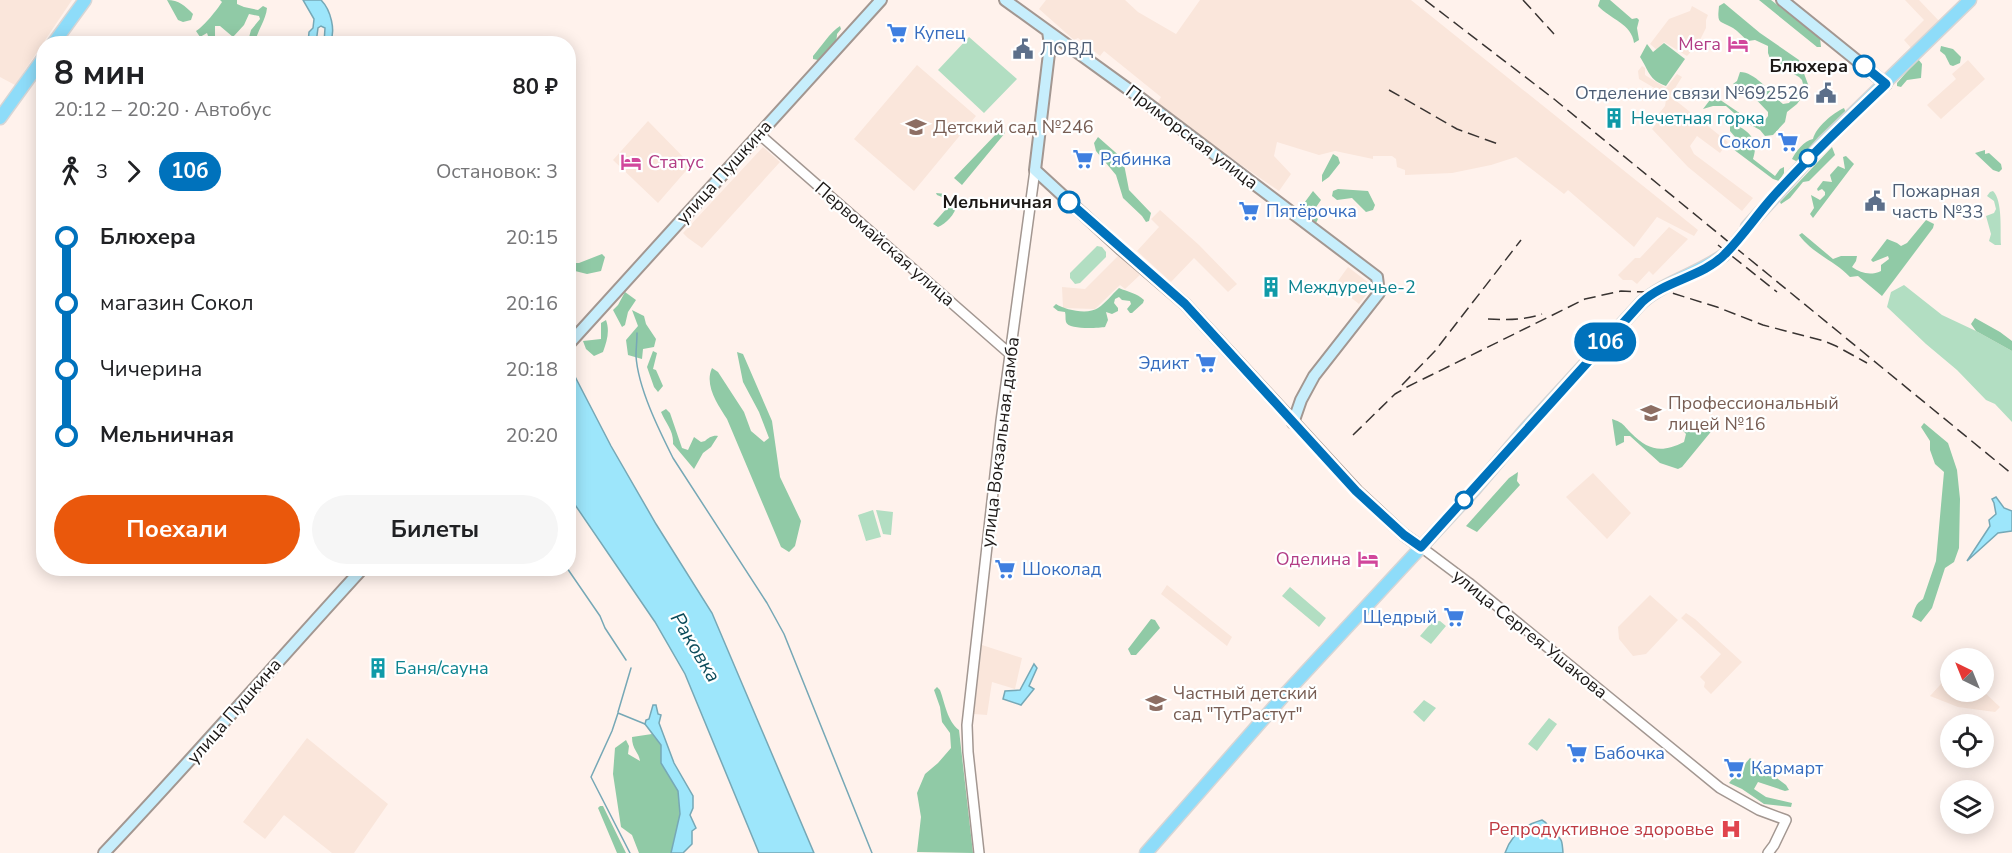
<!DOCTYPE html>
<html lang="ru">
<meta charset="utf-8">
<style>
:root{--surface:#fff;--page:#f6f6f6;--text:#202124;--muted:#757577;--accent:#ea580c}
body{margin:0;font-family:"Nunito Sans",sans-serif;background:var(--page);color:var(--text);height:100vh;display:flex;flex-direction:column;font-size:22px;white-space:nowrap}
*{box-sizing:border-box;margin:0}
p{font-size:20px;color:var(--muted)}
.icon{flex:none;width:33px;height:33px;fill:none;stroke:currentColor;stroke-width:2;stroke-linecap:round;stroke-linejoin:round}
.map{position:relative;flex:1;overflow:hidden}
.sheet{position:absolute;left:36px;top:36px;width:540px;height:540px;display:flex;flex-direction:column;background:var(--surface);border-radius:24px;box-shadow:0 3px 15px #0003}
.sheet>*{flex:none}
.badge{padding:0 12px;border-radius:20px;font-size:21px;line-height:39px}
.needle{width:39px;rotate:317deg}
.buttons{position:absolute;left:1940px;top:648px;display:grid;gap:12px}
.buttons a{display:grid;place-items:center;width:54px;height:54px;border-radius:50%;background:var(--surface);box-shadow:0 3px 15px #0003;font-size:30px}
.map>.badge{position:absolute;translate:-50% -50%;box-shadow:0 0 0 3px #fff}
.legs{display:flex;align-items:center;gap:9px;height:66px;padding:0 18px;font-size:20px}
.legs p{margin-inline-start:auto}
.headline{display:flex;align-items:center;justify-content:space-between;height:102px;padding:0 18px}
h1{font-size:33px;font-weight:700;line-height:45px}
.action{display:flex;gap:12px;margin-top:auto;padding:12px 18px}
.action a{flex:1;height:69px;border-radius:36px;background:var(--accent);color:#fff;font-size:24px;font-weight:700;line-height:69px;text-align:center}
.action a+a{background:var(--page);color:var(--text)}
ul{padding:0 18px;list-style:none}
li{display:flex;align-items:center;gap:21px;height:66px;font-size:22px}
li i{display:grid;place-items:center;width:9px;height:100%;margin:0 8px;background:currentColor}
li i::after{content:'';width:15px;height:15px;margin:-8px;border:4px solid;border-radius:50%;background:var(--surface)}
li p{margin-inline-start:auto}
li:first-child i{background:linear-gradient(#0000 50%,currentColor 0)}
li:last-child i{background:linear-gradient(currentColor 50%,#0000 0)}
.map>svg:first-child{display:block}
.built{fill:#fae6db}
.green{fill:#b2dec2}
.forest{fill:#90caa6}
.water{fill:#9de6fb;stroke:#76a8b6;stroke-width:1.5}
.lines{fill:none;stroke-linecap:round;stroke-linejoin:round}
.stream{stroke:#76a8b6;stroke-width:1.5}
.primary-tunnel{stroke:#ddd1cc;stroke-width:12;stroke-dasharray:12 6;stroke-linecap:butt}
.tertiary-casing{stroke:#a39791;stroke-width:12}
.secondary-casing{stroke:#a39791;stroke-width:14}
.primary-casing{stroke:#d6d5d5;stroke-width:15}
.tertiary{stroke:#fff;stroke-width:9}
.secondary{stroke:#c7eefc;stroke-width:10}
.primary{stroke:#8edcf9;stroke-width:12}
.rail{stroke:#393432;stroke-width:1.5;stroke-dasharray:12 6;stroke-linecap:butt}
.line-1-casing{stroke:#fff;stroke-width:14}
.line-1{stroke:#0072bc;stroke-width:9}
.stop-1-dot{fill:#fff;stroke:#0072bc;stroke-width:3}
.labels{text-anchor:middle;stroke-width:4.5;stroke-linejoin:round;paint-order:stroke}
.shop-label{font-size:18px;fill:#366cbe;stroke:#fff;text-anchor:start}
.hotel-label{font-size:18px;fill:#b23c85;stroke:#fff;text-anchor:end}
.service-label{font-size:18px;fill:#4e5e75;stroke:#fff;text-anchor:start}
.stop-label{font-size:18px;font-weight:bold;fill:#1c1816;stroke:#fff;text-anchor:end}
.culture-label{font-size:18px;fill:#0d838f;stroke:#fff;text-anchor:start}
.education-label{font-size:18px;fill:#785e54;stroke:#fff;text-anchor:start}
.street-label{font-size:18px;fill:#1c1816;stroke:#fff}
.health-label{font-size:18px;fill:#be3a42;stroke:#fff;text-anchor:end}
.water-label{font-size:20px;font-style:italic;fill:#0c4c5b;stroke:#fff}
</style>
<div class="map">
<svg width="2012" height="853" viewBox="0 0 2012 853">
<rect width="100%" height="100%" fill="#fff2ec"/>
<path class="built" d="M0,0h72l-57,85 -15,-8z
M1046,0h79l13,12 38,22 24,-34h211l287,230 -4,6 -37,-19 -23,30 -66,-57 -4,4 -48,-37 -25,8 -39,8 -47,2v-5l-8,-3 -1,-8 -4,-3h-19v3l-38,-8 -16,4 -42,-13 -3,14 17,18 -12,17 -123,-85 5,-9 -57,-46 -4,5 -22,-18 -4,2 -35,-31z
M1905,0h14l21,22 -28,27 -8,-9 20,-20z
M1692,6l16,9 -2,5v8l-8,16 -11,12 -23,-14 -7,8 -7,-6 19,-25 21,-8z
M1968,60l17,19 -44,40 -14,-14 29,-26 -4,-5z
M917,65l59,51 -62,75 -60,-52z
M1642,66l3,2v7l21,13 11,-14 5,3 -12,19 58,46 -8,11 -23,-17 -7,10 4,8 59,44 -11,13 -54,-44 -36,-38 4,-5 -3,-3 12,-15 1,-6 -5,-3 2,-4 -24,-14 -1,-8z
M648,121l43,44 -33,38 -45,-43z
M763,147l17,15 -78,86 -14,-10 -5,-5z
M1160,210l39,35 38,39 -9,8 -34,-34 -23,24 -34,-31 22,-24 -8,-8z
M1669,227l19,12 -35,36 -4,-4 -12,13 -5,-4h-9l-5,-5 17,-17h5z
M1119,255l21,20 -15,14 -5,-4 -25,24 -32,-1 -1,-21 23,2z
M1348,267l25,19 -14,18 -24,-19z
M1593,473l38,40 -24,26 -41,-42z
M1167,585l65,52 -5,9 -66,-52z
M1650,595l28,25 -32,34 -13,2 -14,-17 -1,-12z
M1686,613l9,6 47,43 -31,32 -7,-7 1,-5 -5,-5 21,-23 -40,-36z
M982,645l40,13 -7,31 -23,-7 -5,33 -13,-1z
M1950,674v18l33,-1 17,16 -5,5 -37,-5 -28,-11z
M307,738l81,66 -34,49h-22l-48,-38 -19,24 -22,-17z"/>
<path class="green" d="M969,37l48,42 -33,34 -46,-43z
M1993,191c10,10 7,40 8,54h-6l-6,-4 2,-7 -5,-18 8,-3 2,-4 -2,-8 -7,-5 3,-4z
M1097,246l5,1 4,5v5l-26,26 -5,1 -5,-6v-5z
M1904,285l38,30 34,16 36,20v71l-17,-18 -9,-4 -29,-30 -31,-26 -39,-37 4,-15z
M873,510l8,27 -15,4 -8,-26z
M876,510l17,2 -2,23 -8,-1z
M1290,587l36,31 -7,9 -37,-31z
M1440,621l6,5 -15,18 -11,-8 12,-14z
M1424,700l12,8 -12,14 -11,-10z
M1549,718l8,6 -20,27 -9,-7z"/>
<path class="forest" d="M167,0c12,0 18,6 26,14l-2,6 -8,2 -5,-2z
M220,0h17v4l7,3 14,3 5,-4 4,2c-1,12 -10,23 -12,35l-7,-2 3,-11 9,-11 -1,-3 -10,-2 -5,11 -11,12 -13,-11h-5v11l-6,2 -2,-6 -7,4 -4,-6c8,-5 21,-21 26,-29z
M1600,0h10l22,19 5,-1 2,2 -2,8 2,12 -5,3c-2,-19 -24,-24 -36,-37z
M1759,0h12l49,38 1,9h-4z
M1724,3l36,30 39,27 10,27 -12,17 -10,8 -2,10 -12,13 -8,1 -5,-6 -18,-10 -16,-14h-13l-10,3 10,-13 3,1 44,30 8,-11v-4l-19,-20 -5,1 -11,-9 4,-3 3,-9c16,0 32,23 43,32l6,-1 14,-19 -1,-4 -3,-3 -28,-16 -3,-8v-7l-13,-6 -7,1c-5,-4 -10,-10 -15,-13 -14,-8 -16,-3 -14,-22z
M840,26l1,3 -4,5c0,13 -10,18 -19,26l-5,-1v-3c8,-9 17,-24 27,-30z
M1664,43l21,16 -19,27c-17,-6 -17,-15 -26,-29l7,-13 6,8z
M1941,46l12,3 8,8 -1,6 -7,3 -3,-1 -5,-10 -5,-4z
M1918,59l4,5 -1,14 -14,2 -6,7 -4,-1v-3z
M1844,108l2,5 -21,19 -25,27 -4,2 -4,-2c4,-8 12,-18 21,-20 3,-12 20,-26 31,-31z
M1730,124c11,1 26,12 25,24 0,4 -1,7 -2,11l22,17 5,-7 4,-2v6l-5,8 -6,-2 -44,-33 6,-3 1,-5 -6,-7z
M999,131h5l1,2 -43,52 -8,-7z
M1098,137l25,22 6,31 22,23 -2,8 -3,1 -4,-6 -19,-18 -7,-23 -20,-24 -2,-8z
M1832,147l3,8 -26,26 -6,1 -13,16 -9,6 -1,-2z
M1985,150v4l4,-1 12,11 1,5 -3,3 -6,-2 -18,-17z
M1333,154l5,3 2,6 -11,14 -7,5v-7z
M1846,156l8,8 -41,54 -3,-4 4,-6 -3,-13 9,5 5,-5v-3l-3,-3 -4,2 -1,-2 6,-8 9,1 -2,-7 8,-9 7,3 -2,-12z
M1338,189l30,2 7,14 -2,5 -7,2 -14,-14 -15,2 -5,-4 1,-5z
M1313,191l8,9 -9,13 6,6 -2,4 -17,-13z
M936,193l10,1 1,4 6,2 4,5c-2,9 -11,19 -19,22l-5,-3 14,-16 -5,-11 -5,-2z
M1926,220l8,4 -1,4 -51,68 -24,-20 -8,1c-15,-16 -37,-23 -51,-42l3,-2 31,26 8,-3h16l-1,5 -4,6c9,6 18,9 29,4v-6l8,-6 -1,-3 -15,6 -2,-2 16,-21 10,4 4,3 6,-3z
M602,254l3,3 -4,14 -14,3 -16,-4 -1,-7h9z
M1119,288c9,4 18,5 25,12l-1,3 -11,10h-2l-3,-4 4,-5 -1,-3 -8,-1 -3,-3 -4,2 -1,4 4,5v3l-6,3 -6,-2 2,8 -3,7c-7,1 -37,3 -39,-5 -1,-3 0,-7 -1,-10l-7,-1 -5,-4 3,-3c9,6 32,11 42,4 8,-5 14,-14 21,-20z
M625,292l11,8 -8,12 -3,13 -3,2 -9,-17 5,-5z
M632,310l12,6 2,8 10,15 -2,8 -11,2 -1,10 -14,-4 -2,-15 12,-14z
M1975,318l25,14 12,9v10l-36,-20 -5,-7z
M606,320c4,11 1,21 -3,32l-9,4 -8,-7 -3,-8 18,-2v-16z
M653,351l4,2 -4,16 3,1 7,16 -5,6 -4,-5 -7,-20z
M737,352l6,2 29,67 8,56 21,44 -6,25 -6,6 -8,-5 -54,-128c-9,-14 -23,-34 -15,-51l6,4 26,40 7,19 13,11 5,-4 -10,-26 -16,-30z
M666,409l4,4 12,35 6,2 6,-13 7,5 4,-1c3,-3 8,-6 13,-5l-7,11 -8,6 -9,16 -21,-25c1,-13 -7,-20 -12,-32z
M1612,419c12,4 11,6 19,14 18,18 31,20 53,9l2,-8 -8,-9 3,-2 14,7 7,1 8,-4 4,1 -32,39 -4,2 -18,-6 -30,-27h-6v6l-8,4z
M1924,423l24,20 9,27 3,29 -1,49 -5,14 -9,6 -13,40 -11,14 -9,-5c3,-8 3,-13 11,-18l13,-38 8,-89 -9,-8 -5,-14v-9l-9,-14z
M1518,472l-1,9 3,4 -43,47 -11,-6 43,-48z
M1151,619l4,1 5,8 -24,27h-5l-3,-6z
M937,687l3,3c5,13 7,31 19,40l14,123 -56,-1 4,-35 -4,-24 8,-19 13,-11 13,-15 -1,-15 -8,-11 -2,-15 -6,-17z
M652,734l9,11v18l17,28 2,23 -9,39h-32l-7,-18 -11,-8 -8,-53 2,-26 11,-8 3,6 -1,8 12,7c-1,-9 -8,-11 -8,-24z
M1750,758l36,27 3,5 -4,1 -27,-9 -4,7 12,8 26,6 -1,4 -27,-3 -22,-15 -13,-6z
M600,806h3l23,47h-9l-19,-45z"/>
<path class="water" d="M303,0h18c10,10 15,31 9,43h-6l1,-15 -4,-2 -3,2 -2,15h-8l1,-11 4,-4 1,-9z
M569,365l42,81 45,78 56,89 102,240h-55l-74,-179 -30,-52 -86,-126z
M1996,497l8,11 8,3v20l-14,2 -31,28 23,-35 -1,-6 7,-6 -2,-11 -2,-4z
M1034,664l3,4 -8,18 5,3 -13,16 -18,-6 2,-8 15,-1z
M653,705h3l2,9 3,1 -2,8 15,40 19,33v12l-3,7 6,13 -4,3v13l-9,9h-12l9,-39 -2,-23 -17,-28v-18l-16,-21 1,-4 3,-1z
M1542,820c6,3 5,6 10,11 10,9 10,7 11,22h-58c6,-18 19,-28 37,-33z"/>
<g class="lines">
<path class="stream" d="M637,333c0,8 -1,16 -1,23 2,32 23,74 37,102l94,145 17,31 88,219
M567,568l33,48 5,12 21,32
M618,712l13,-44
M630,853l-39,-76 21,-46 6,-18 27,11"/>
<path class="primary-tunnel" d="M1724,255l23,-28"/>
<g class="tertiary-casing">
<path id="tertiary" d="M759,134l251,220
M1421,547l48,36 251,205 39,22 27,10 -12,25 -6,8
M979,853l-11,-101 -1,-27 34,-304 34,-251"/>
</g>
<g class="secondary-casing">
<path id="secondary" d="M1005,0l130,94 242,183 2,16 -65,83 -13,24 -8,23
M1782,0l104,84
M1048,31l2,14 -15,125 87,80 63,54 172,187 47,44 17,12
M568,345l313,-345
M104,853c88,-93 172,-190 259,-285"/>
</g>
<g class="primary-casing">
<path id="primary" d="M53,44l32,-44
M0,118l44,-61
M1747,227l76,-84 147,-143
M1146,853l141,-161 187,-202 49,-58 119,-130c24,-21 56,-28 82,-47"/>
</g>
<use href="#tertiary" class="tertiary"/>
<use href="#secondary" class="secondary"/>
<use href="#primary" class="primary"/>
<path class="rail" d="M1425,0l129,99 458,375
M1523,0l31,34
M1389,90l68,39 41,15
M1718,245l59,47
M1488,319c19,1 37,1 54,-5
M1402,385l33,-34 86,-111
M1353,435l42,-41 12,-7 178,-88 36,-8 51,2 45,14 46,18 61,16 12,5 31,17"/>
</g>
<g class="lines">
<g class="line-1-casing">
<path id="line-1" d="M1069,202l116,102 171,187 48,44 17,12 221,-245c24,-22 61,-25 83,-48 17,-17 31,-38 47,-56 36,-40 75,-77 114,-114l-22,-18"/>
</g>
<use href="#line-1" class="line-1"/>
</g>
<defs>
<g id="supermarket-bare" transform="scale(1.62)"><path d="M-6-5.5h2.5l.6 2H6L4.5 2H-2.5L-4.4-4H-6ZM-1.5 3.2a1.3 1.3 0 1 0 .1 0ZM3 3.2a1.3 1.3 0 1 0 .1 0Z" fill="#3f7fe0" stroke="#fff" stroke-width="2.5" paint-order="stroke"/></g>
<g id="hotel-bare" transform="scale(1.62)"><path d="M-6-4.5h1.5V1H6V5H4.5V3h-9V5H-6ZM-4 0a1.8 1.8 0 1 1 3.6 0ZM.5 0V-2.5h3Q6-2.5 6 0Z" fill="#d1479c" stroke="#fff" stroke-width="2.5" paint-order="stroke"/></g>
<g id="civic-bare" transform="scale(1.62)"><path d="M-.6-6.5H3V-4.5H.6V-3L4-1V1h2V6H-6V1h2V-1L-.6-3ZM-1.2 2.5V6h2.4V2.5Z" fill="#5c6f8a" stroke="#fff" stroke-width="2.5" paint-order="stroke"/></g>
<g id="building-bare" transform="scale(1.62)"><path d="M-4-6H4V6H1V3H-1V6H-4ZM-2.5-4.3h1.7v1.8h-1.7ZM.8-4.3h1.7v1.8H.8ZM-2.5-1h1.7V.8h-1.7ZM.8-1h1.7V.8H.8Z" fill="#0f9aa8" stroke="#fff" stroke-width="2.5" paint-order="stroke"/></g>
<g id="school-bare" transform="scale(1.62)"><path d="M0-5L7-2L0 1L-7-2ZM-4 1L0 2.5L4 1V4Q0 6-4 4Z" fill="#8d6e63" stroke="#fff" stroke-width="2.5" paint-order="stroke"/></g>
<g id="university-bare" transform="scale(1.62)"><path d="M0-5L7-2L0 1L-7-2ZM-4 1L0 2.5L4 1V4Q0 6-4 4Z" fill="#8d6e63" stroke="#fff" stroke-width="2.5" paint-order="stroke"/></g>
<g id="hospital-bare" transform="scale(1.62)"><path d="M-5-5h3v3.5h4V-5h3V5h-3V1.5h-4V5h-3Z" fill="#e0444e" stroke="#fff" stroke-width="2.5" paint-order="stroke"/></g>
</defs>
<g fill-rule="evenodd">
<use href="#supermarket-bare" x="897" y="33"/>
<use href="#hotel-bare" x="1738" y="44"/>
<use href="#civic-bare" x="1023" y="49"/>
<use href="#civic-bare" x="1826" y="93"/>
<use href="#building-bare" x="1614" y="118"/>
<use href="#school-bare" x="916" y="127"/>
<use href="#supermarket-bare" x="1788" y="142"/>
<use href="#supermarket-bare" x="1083" y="159"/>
<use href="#hotel-bare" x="631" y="162"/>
<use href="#civic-bare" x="1875" y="201"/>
<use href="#supermarket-bare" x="1249" y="211"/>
<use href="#building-bare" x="1271" y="287"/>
<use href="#supermarket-bare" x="1206" y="363"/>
<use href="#university-bare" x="1651" y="413"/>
<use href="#hotel-bare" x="1368" y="559"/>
<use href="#supermarket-bare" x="1005" y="569"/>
<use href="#supermarket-bare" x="1454" y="617"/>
<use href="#building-bare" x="378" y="668"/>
<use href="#school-bare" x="1156" y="703"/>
<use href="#supermarket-bare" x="1577" y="753"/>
<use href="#supermarket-bare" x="1734" y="768"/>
<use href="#hospital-bare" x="1731" y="829"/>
</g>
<g class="stop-1-dot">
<circle cx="1864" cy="66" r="10"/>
<circle cx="1808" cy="158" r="8"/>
<circle cx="1069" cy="202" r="10"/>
<circle cx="1464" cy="500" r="8"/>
</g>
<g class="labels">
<g class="shop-label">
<text x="914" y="39">Купец</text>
<text x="1771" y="148" text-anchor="end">Сокол</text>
<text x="1100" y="165">Рябинка</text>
<text x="1266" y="217">Пятёрочка</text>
<text x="1189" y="369" text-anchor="end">Эдикт</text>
<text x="1022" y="575">Шоколад</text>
<text x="1437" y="623" text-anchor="end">Щедрый</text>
<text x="1594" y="759">Бабочка</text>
<text x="1751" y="774">Кармарт</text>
</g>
<g class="hotel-label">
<text x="1721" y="50">Мега</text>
<text x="648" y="168" text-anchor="start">Статус</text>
<text x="1351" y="565">Оделина</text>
</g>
<g class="service-label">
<text x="1040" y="55">ЛОВД</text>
<text x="1809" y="99" text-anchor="end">Отделение связи №692526</text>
<text x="1892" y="197">Пожарная<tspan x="1892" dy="21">часть №33</tspan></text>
</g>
<g class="stop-label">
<text x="1848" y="72">Блюхера</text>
<text x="1052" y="208">Мельничная</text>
</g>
<g class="culture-label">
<text x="1631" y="124">Нечетная горка</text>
<text x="1288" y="293">Междуречье-2</text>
<text x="395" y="674">Баня/сауна</text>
</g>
<g class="education-label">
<text x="933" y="133">Детский сад №246</text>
<text x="1668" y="409">Профессиональный<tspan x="1668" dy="21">лицей №16</tspan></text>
<text x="1173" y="699">Частный детский<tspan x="1173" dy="21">сад "ТутРастут"</tspan></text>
</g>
<g class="street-label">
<text transform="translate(1192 137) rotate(37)" y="6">Приморская улица</text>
<text transform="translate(724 172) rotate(-48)" y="6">улица Пушкина</text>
<text transform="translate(885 244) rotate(41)" y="6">Первомайская улица</text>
<text transform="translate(1000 442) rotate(-83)" y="6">улица Вокзальная дамба</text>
<text transform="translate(1530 634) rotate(39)" y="6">улица Сергея Ушакова</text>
<text transform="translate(234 711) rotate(-49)" y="6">улица Пушкина</text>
</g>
<g class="health-label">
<text x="1714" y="835">Репродуктивное здоровье</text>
</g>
<g class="water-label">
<text transform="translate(696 647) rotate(59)" y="7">Раковка</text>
</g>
</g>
</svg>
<div class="buttons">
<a><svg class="needle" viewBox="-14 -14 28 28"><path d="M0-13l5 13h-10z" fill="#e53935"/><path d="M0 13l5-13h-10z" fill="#757577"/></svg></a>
<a><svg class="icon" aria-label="locate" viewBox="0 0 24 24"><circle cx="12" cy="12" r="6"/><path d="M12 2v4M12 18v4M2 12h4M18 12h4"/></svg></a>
<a><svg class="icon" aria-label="layers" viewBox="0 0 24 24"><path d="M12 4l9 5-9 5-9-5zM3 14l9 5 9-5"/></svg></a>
</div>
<b class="badge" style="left:1605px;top:342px;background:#0072bc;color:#fff">10б</b>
<section class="sheet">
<div class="headline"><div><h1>8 мин</h1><p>20:12 – 20:20 · Автобус</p></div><b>80 ₽</b></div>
<div class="legs"><svg class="icon" aria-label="walk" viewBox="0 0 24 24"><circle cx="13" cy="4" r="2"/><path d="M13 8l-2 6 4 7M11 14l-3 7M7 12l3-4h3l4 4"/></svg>3<svg class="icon" aria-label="forward" viewBox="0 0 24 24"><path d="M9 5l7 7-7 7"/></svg><b class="badge" style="background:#0072bc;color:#fff">10б</b><p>Остановок: 3</p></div>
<ul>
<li><i style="color:#0072bc"></i><b>Блюхера</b><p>20:15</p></li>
<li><i style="color:#0072bc"></i><span>магазин Сокол</span><p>20:16</p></li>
<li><i style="color:#0072bc"></i><span>Чичерина</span><p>20:18</p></li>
<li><i style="color:#0072bc"></i><b>Мельничная</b><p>20:20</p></li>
</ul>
<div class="action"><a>Поехали</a><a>Билеты</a></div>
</section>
</div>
